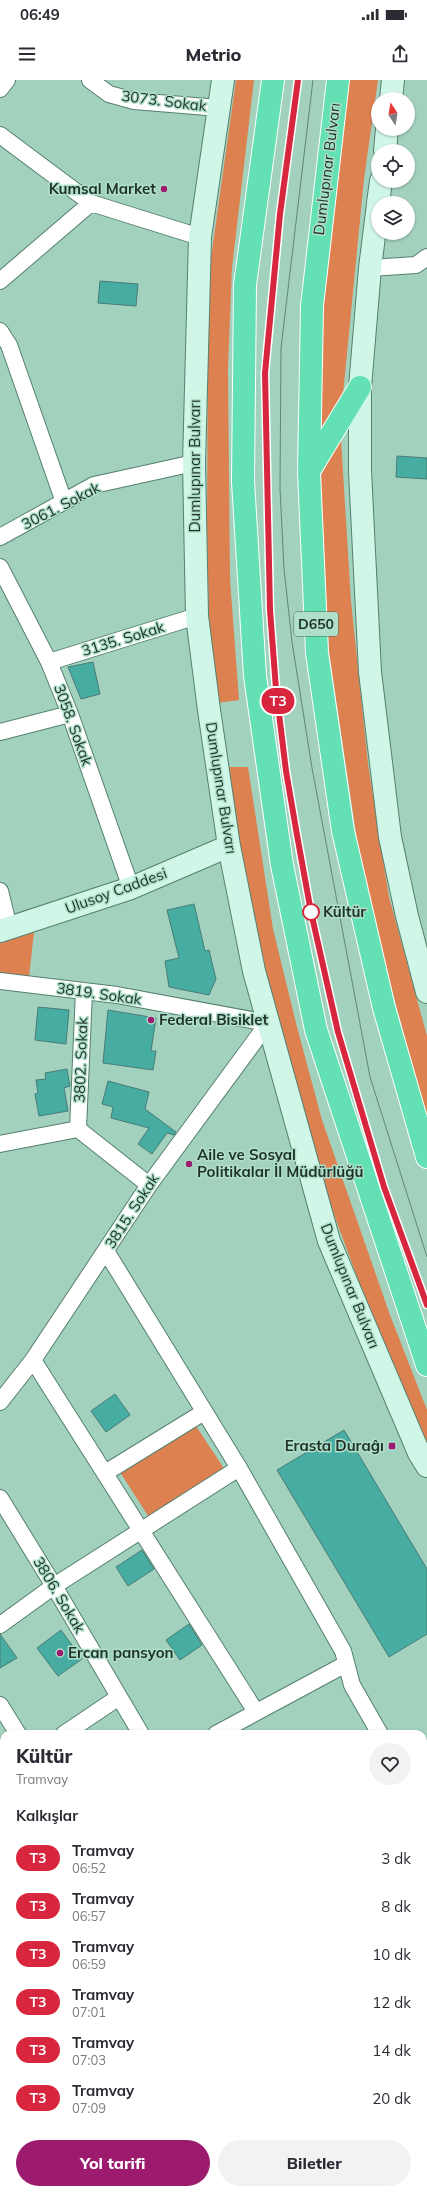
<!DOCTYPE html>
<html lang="tr">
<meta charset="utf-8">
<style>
:root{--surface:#fff;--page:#f2f2f3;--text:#2b2b33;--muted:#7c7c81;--accent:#9c1b6e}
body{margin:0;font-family:Mulish,sans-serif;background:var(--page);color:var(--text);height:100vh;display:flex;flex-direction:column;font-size:15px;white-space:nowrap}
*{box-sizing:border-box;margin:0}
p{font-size:13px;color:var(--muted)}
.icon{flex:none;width:22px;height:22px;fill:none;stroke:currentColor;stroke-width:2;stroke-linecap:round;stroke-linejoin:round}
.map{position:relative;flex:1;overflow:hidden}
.details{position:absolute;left:0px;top:1650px;width:427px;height:464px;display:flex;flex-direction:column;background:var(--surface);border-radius:12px 12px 0 0;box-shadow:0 1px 3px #0004}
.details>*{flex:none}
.badge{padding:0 8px;border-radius:13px;font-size:14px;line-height:26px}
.needle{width:26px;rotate:348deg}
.fabs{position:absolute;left:371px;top:12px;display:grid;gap:8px}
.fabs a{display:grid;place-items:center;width:44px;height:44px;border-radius:50%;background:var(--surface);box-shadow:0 1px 3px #0004;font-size:20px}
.map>.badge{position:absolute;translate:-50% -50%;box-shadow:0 0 0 2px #fff}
h2{padding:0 16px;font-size:15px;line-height:36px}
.round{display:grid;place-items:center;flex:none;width:42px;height:42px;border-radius:21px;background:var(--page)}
.overview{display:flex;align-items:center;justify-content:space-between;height:68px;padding:0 16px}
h1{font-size:19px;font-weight:800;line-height:30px}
.cta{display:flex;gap:8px;margin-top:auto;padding:8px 16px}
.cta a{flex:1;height:46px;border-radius:24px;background:var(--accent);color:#fff;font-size:16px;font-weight:800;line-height:46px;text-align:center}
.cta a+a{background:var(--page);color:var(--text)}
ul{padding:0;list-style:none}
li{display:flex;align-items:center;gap:12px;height:48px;padding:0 16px}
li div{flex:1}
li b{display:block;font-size:15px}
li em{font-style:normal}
li .badge{min-width:44px;font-weight:700;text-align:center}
.status{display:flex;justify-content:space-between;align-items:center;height:28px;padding:0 20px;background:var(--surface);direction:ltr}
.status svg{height:11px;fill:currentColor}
header{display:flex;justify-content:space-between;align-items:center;height:52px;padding:0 16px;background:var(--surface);font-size:18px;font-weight:800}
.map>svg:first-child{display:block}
.green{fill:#dd8151}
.building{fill:#47aca2;stroke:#497c77}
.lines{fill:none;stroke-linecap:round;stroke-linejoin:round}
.street-casing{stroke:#54806e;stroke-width:18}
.secondary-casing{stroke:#54806e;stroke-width:24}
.highway-casing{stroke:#fff;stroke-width:24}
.street{stroke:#fff;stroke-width:16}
.secondary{stroke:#d0f6e8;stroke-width:22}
.highway{stroke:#63e1b4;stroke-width:22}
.tram{stroke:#638577;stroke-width:1}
.line-casing{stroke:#fff;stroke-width:9}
.line{stroke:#d7263d;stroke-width:6}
.poi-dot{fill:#9c1b6e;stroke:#afdec9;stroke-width:1.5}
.stop-dot{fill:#fff;stroke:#d7263d;stroke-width:2}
.labels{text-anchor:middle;stroke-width:3;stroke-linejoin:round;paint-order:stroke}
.shield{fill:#afdec9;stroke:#4a665a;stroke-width:1}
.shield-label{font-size:14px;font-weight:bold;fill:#1f322a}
.street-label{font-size:15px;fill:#1f322a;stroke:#afdec9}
.poi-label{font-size:15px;font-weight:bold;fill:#1f322a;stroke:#afdec9;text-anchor:start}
.stop-label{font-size:15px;font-weight:bold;fill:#1f322a;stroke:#afdec9;text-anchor:start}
</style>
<div class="status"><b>06:49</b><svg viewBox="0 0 49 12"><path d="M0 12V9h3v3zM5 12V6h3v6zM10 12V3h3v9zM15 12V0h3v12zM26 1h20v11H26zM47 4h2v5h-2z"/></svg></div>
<header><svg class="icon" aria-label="menu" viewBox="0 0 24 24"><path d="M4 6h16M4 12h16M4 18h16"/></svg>Metrio<svg class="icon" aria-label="share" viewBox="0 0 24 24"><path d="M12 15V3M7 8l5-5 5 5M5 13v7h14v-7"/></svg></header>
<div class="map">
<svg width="427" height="2114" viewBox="0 0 427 2114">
<rect width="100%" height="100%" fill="#a2d1bd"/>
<path class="green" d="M236,0h18l-22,188 -4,100 2,211 9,121 -22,3 -8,-85 -2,-88 1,-251z
M347,0h31l-14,99 -21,216 -26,53 8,-172z
M341,359l10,162 17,163 21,133 38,139v84l-46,-171 -23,-102 -29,-195 -9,-175z
M225,687h23l25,162 24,98 25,93 68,195 37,95v38l-37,-82 -57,-154 -54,-171 -31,-139z
M34,852l-5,45 -29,-3v-32z
M196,1346l29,44 -75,49 -30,-47z"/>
<path class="building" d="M100,201l38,3 -2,22 -38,-3z
M397,376l30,2v21l-31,-2z
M93,582l7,32 -19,5 -13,-32z
M194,824l11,47 4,-1 7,29 -7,16 -40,-8 -4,-26 14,-3 -12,-48z
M38,927l31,3 -3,34 -31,-4z
M108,930l48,8 -5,33h5l-3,19 -50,-7z
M67,989l3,17 -6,2 4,23 -29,5 -4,-22 3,-1 -2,-13 10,-1 -1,-6z
M108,1001l41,11 -4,17 31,23 -2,3 -7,-2 -15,21 -14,-10 11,-16 -38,-10 2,-11 -11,-3z
M115,1314l15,21 -24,17 -15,-21z
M344,1350l83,139v65l-38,23 -112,-187z
M142,1470l12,19 -26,17 -12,-19z
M189,1544l13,21 -22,15 -14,-20z
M61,1550l21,29 -24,17 -21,-28z
M0,1554l17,24 -17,10z"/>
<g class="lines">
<g class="street-casing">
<path id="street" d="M90,0l19,14 25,7 85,7
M0,9l7,-9
M0,55l91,68 109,34
M370,188l46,-3 11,-8
M0,201l91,-78
M0,251l9,14 55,157
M0,457l94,-52 100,-22
M0,487l49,95 21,52 61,174
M49,582l148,-46
M0,652l70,-18
M0,811l9,37
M0,901l117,14 151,28 -119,162 -116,175 -33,42
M78,1049l6,-138
M0,1064l78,-15 71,56
M106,1171l133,217 104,183 9,34 28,49
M33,1280l223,352
M105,1393l99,-61
M0,1418l54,88 87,148
M0,1545l54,-39 185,-118
M0,1625l18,29
M64,1654l55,-37
M216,1654l130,-70
M423,1679l4,8
M423,1818l4,-3
M423,1923l4,7
M381,2110l2,4"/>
</g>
<g class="secondary-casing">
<path id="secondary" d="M223,0l-23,157 -6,226 3,153 12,94 20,136 25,125 75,270 90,212 8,13
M391,19l2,-19
M385,71l2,-22
M378,123l3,-22
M378,124l-8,64 -10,119v84l10,201 20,165 17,79 20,76
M0,851l131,-43 98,-42
M423,1672l4,-1
M0,1862l4,5
M0,2059l4,-17"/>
</g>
<g class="highway-casing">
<path id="highway" d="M273,0l-28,205 -2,196 12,195 27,189 34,165 111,335
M338,0l-26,226 -3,166 8,181 26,178 41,177 43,149
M309,391l51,-84"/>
</g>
<use href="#street" class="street"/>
<use href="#secondary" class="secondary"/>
<use href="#highway" class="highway"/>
<path class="tram" d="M298,0c-13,96 -30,196 -33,293 -1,39 2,79 3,119 1,67 2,134 9,200 13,124 37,249 69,369 21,83 52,164 81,244
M313,0l-32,268 -1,140 4,81 8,73 20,126 58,309 57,180"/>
</g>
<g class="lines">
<g class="line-casing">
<path id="line" d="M298,0l-18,134 -15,159 5,237 6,79 10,82 11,64 14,77 27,120 46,155 43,118"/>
</g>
<use href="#line" class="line"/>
</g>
<g class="poi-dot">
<circle cx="164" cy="109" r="4"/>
<circle cx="151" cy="940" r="4"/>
<circle cx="189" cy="1084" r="4"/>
<rect x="388" y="1362" width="8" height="8" rx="2"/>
<circle cx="60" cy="1573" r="4"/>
</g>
<circle class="stop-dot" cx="311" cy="832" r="8"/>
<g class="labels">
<rect class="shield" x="294" y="532" width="44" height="24" rx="3"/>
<g class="shield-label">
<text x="316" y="549">D650</text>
</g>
<g class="street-label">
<text transform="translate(164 21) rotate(7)" y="5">3073. Sokak</text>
<text transform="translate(327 89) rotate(-83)" y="5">Dumlupınar Bulvarı</text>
<text transform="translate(195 386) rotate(-90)" y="5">Dumlupınar Bulvarı</text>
<text transform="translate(61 426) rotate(-27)" y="5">3061. Sokak</text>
<text transform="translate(123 559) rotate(-17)" y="5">3135. Sokak</text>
<text transform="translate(73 645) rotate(70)" y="5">3058. Sokak</text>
<text transform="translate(221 708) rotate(81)" y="5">Dumlupınar Bulvarı</text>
<text transform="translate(116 811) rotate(-20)" y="5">Ulusoy Caddesi</text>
<text transform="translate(99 914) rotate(8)" y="5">3819. Sokak</text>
<text transform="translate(81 980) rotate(-88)" y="5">3802. Sokak</text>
<text transform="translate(132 1131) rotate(-57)" y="5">3815. Sokak</text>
<text transform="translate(350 1206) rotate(68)" y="5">Dumlupınar Bulvarı</text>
<text transform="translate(59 1515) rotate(59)" y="5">3806. Sokak</text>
</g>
<g class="poi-label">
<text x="156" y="114" text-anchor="end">Kumsal Market</text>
<text x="159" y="945">Federal Bisiklet</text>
<text x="197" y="1080">Aile ve Sosyal<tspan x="197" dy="17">Politikalar İl Müdürlüğü</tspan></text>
<text x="384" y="1371" text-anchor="end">Erasta Duraĝı</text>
<text x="68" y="1578">Ercan pansyon</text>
</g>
<g class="stop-label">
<text x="323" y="837">Kültür</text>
</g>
</g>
</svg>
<div class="fabs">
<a><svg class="needle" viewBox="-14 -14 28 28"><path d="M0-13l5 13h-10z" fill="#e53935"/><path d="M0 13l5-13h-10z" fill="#7c7c81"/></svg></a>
<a><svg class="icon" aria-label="locate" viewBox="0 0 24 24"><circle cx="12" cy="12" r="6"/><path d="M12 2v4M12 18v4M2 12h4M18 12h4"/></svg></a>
<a><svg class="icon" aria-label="layers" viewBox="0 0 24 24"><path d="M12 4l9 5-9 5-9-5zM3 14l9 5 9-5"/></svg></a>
</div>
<b class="badge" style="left:278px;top:621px;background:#d7263d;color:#fff">T3</b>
<section class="details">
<div class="overview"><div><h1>Kültür</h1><p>Tramvay</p></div><a class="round"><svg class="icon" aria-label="heart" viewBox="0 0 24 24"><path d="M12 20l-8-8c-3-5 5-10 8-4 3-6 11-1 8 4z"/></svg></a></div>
<h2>Kalkışlar</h2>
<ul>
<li><span class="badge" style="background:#d7263d;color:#fff">T3</span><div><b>Tramvay</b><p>06:52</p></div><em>3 dk</em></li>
<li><span class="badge" style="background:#d7263d;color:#fff">T3</span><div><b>Tramvay</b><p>06:57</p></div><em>8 dk</em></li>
<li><span class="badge" style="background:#d7263d;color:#fff">T3</span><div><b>Tramvay</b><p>06:59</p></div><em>10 dk</em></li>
<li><span class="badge" style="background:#d7263d;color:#fff">T3</span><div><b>Tramvay</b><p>07:01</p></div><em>12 dk</em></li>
<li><span class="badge" style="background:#d7263d;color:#fff">T3</span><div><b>Tramvay</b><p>07:03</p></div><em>14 dk</em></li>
<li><span class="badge" style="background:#d7263d;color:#fff">T3</span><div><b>Tramvay</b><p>07:09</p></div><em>20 dk</em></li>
</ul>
<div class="cta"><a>Yol tarifi</a><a>Biletler</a></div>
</section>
</div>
